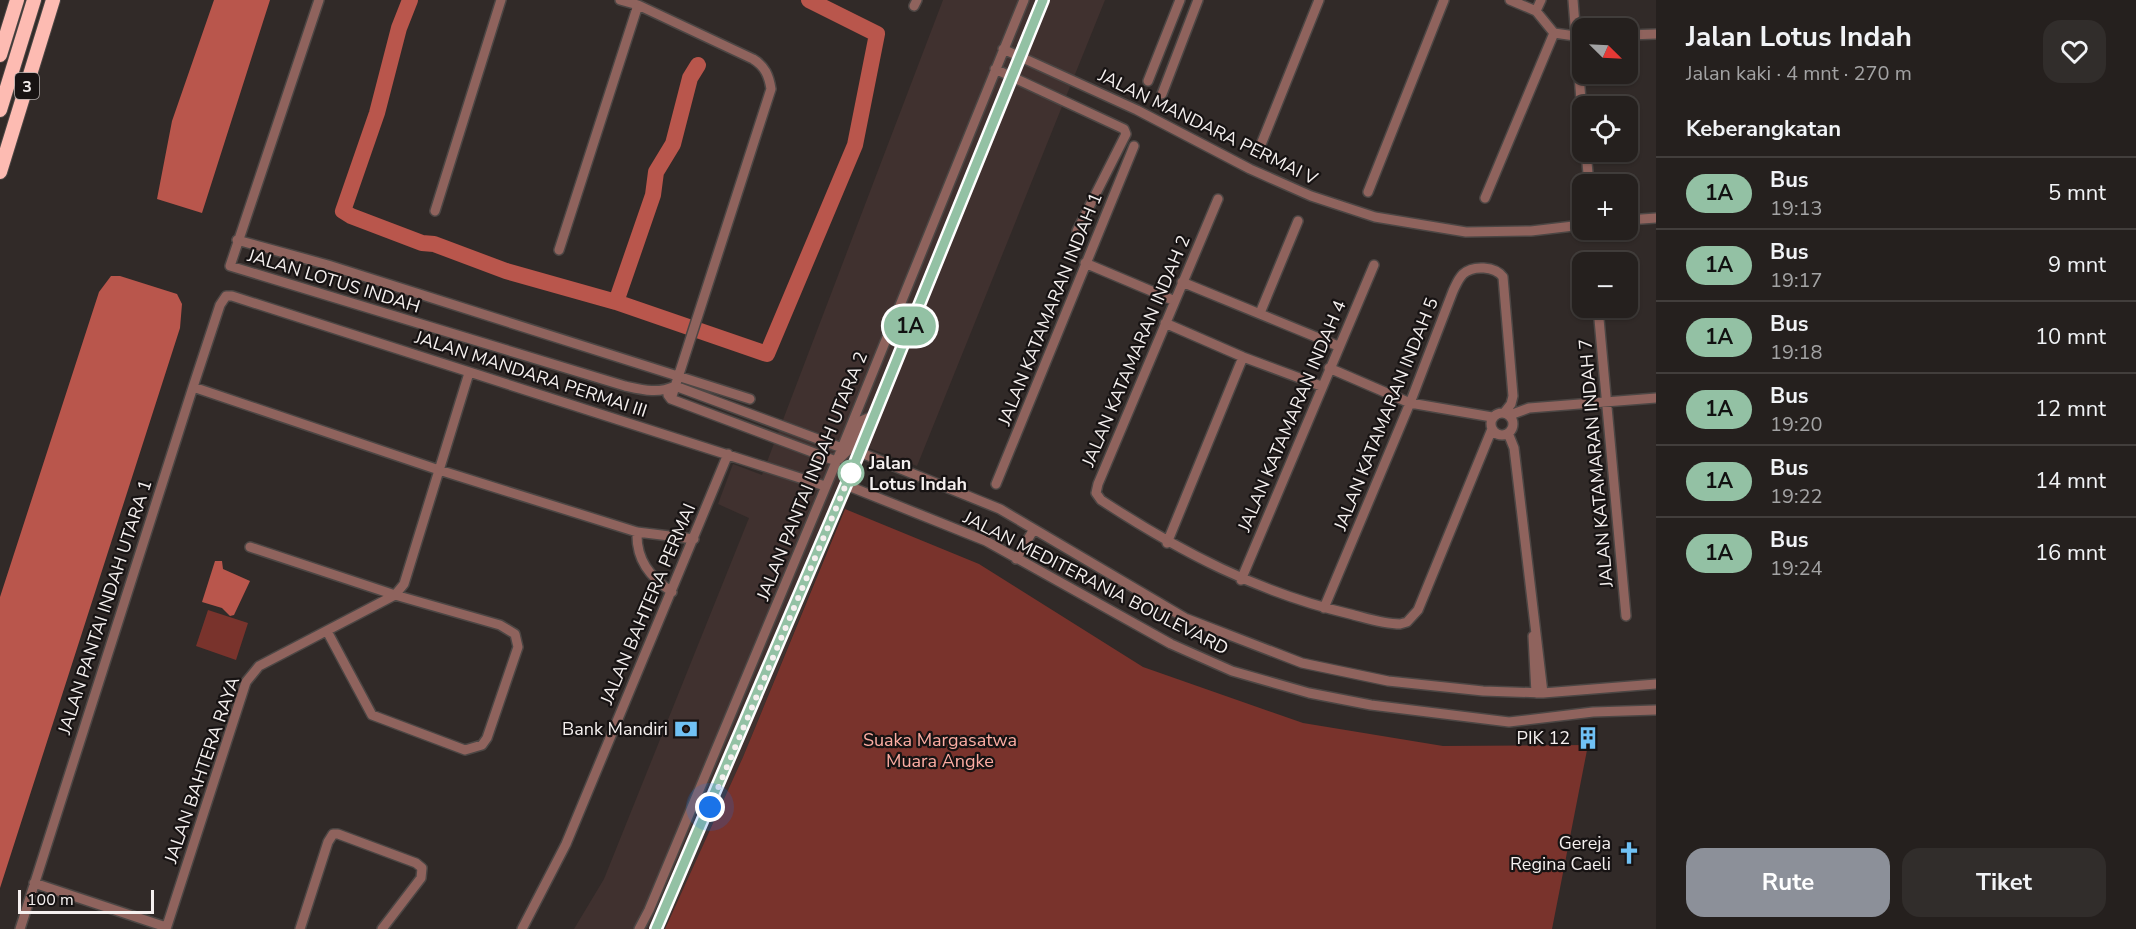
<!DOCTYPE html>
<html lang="id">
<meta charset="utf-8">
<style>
:root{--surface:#25201e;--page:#312d2b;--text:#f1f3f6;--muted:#a3a3a4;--line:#423e3c;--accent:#8c9099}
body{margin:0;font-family:"Nunito Sans",sans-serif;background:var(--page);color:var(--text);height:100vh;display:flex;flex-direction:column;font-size:22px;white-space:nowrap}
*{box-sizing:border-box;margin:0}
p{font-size:20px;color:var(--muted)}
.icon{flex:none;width:33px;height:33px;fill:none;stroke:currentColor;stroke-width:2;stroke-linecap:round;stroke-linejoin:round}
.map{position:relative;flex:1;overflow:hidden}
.sheet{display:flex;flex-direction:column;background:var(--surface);width:480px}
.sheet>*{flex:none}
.badge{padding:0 12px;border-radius:20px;font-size:21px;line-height:39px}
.needle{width:39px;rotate:114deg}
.controls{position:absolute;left:1572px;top:18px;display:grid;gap:12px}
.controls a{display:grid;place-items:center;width:66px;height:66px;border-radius:12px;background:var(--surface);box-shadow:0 2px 4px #0004,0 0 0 2px var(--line);font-size:30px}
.scale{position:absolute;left:18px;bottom:15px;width:136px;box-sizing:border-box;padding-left:6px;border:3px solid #f5f0ef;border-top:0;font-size:16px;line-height:21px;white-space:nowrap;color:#f5f0ef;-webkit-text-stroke:4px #171313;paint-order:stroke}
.you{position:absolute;width:30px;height:30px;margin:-15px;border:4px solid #fff;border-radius:50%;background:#1a73e8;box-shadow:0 0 0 9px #1a73e833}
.map>.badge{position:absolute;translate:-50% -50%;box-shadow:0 0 0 3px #fff}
h2{padding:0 30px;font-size:22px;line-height:54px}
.round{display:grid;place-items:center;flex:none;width:63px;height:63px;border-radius:18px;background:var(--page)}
.headline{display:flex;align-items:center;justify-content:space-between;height:102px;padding:0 30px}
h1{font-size:28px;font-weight:700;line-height:45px}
.action{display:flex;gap:12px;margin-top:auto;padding:12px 30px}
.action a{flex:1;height:69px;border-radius:18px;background:var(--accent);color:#fff;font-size:24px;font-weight:700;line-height:69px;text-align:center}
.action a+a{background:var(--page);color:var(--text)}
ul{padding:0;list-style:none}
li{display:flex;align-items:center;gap:18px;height:72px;padding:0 30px;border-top:2px solid var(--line)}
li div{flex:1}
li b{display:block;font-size:22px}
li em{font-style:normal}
li .badge{min-width:66px;font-weight:700;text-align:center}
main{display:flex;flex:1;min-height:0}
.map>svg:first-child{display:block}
.built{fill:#40312f}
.green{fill:#79332c}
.water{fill:#b9564c}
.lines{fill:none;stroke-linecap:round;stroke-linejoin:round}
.river{stroke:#b9564c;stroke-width:16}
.minor-casing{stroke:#4c4644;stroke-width:12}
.highway-casing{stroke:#4c4644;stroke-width:16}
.minor{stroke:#8f635d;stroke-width:9}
.highway{stroke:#fdbbb2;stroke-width:14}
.line-casing{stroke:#fff;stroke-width:14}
.line{stroke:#93c1a4;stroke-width:9}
.walk{stroke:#f5f0ef;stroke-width:6;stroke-dasharray:0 10.8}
.stop-dot{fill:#fff;stroke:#93c1a4;stroke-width:3}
.labels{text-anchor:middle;stroke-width:4.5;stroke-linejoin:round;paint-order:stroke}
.shield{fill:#171313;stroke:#b2aead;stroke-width:1.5}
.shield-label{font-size:16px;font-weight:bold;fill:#f5f0ef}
.street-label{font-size:18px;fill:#f5f0ef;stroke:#171313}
.stop-label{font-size:18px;font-weight:bold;fill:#f5f0ef;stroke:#171313;text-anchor:start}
.poi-label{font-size:18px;fill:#f5f0ef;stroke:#171313;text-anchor:end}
.park-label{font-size:18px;fill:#fdada3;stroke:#171313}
</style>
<main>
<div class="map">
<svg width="1656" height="929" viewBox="0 0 1656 929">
<rect width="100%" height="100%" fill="#312a28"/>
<path class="built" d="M943,0h162l-188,466 -48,-18 -126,309 -78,172h-91l30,-50 145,-361 -31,-14 15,-40 29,11z"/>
<path class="green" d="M845,509l134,55 164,103 160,56 140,23 145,-1 -36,184h-887l78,-172z
M208,610l40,13 -12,37 -40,-14z"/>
<path class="water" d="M214,0h56l-68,213 -45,-14 15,-78z
M111,276h9l57,18 5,10 -2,24 -180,560v-291l99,-305z
M215,561h7l1,8 27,12 -16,34 -4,1 -8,-8 -20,-6z"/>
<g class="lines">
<path class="river" d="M410,0l-11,28 -22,85 -34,98 8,5 71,27 12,1 72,27 110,31 151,52 88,-209 22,-111 -68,-34
M616,302l37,-107 3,-23 17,-28 17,-66 8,-13"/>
<g class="minor-casing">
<path id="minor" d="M319,0l-89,266 395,120c18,4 33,8 50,0l167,62
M620,0l18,5 115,54c12,7 16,17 18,30l-100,310
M1510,0l26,11
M1541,0l-5,11 18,22 28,4
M1573,0l9,113
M914,6l3,-6
M1628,35l28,-1
M1003,49l134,61 113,59 61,27 64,21 91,15 65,-1 51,-6
M995,69l129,60 2,5 -49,97
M1148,81l32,-81
M1162,94l36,-94
M1260,147l59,-147
M1586,152l3,32
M1368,192l76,-192
M1485,198l69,-165
M1218,199l-120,285 -2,9 5,7c78,51 158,93 249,114 16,4 33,10 50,10l7,-2 11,-12 74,-181
M435,211l66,-211
M1628,220l28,-2
M237,240l91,25 422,134
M559,250l79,-245
M1593,259v3
M1085,263l90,38
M1182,282l156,64
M1598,308l28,308
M1260,313l38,-92
M1165,323l78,34 78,29
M1329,368l81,35 82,14
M193,387l246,83 198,62 57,7
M668,395l3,4 165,62
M1491 424a11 11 0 1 1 22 0a11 11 0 1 1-22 0Z
M1510,415l19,-7 127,-10
M1508,433l6,15 29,245
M859,452l141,57 185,109 117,45 86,18 95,10 60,2 113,-9
M839,459l9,-9 13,-29 12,-5
M996,484l138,-338
M846,485l140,56 185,103 61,27 77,22 62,12 138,17 84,-10 63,-2
M637,532c-1,28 13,45 35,60
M1167,543l76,-186
M250,547l145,48 105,30 15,9 3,13 -31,91 -5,7 -17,5 -93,-35 -45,-84
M1016,559l18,-30
M1241,580l133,-315
M1324,608l86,-205 43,-112c3,-6 5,-12 10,-17 10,-9 32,-8 40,3l10,119 -2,8 -7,9
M1533,636l3,57
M34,883l132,44
M20,929l173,-542 27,-82 6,-9h6l593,190
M166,929l80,-247 13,-16 136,-71 9,-11 65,-211
M300,929l28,-87 5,-8h5l78,29 6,5 -1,10 -39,51
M522,929l44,-85 162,-390
M639,929l10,-19 193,-462 182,-448
M656,929l190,-444 197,-485"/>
</g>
<g class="highway-casing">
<path id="highway" d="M0,55l17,-55
M0,110l34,-110
M0,172l53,-172"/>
</g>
<use href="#minor" class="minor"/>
<use href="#highway" class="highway"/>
</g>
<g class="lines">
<g class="line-casing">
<path id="line" d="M656,929l190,-444 197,-485"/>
</g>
<use href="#line" class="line"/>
<path class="walk" d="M710,807l143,-339 -2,5"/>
</g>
<defs>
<g id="bank-bare" transform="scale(1.8)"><path d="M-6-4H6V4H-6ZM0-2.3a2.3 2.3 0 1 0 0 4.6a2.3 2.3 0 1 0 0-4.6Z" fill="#70c1f4" stroke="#171313" stroke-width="2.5" paint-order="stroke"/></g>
<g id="building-bare" transform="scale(1.8)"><path d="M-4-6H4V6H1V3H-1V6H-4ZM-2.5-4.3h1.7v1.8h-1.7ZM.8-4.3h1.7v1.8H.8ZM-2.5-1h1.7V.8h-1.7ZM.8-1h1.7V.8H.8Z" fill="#70c1f4" stroke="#171313" stroke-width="2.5" paint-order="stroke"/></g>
<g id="church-bare" transform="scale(1.8)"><path d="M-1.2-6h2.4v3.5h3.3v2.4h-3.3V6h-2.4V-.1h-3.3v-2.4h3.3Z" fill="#70c1f4" stroke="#171313" stroke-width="2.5" paint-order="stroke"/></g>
</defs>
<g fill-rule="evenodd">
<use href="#bank-bare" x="686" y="729"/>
<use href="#building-bare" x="1588" y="738"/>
<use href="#church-bare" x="1629" y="853"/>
</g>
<circle class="stop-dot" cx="851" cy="473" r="12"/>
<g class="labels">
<rect class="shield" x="15" y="73" width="24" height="26" rx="4.5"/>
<g class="shield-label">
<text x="27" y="92">3</text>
</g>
<g class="street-label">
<text transform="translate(1208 127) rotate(26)" y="6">JALAN MANDARA PERMAI V</text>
<text transform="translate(334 281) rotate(17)" y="6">JALAN LOTUS INDAH</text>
<text transform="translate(1050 309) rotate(-68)" y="6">JALAN KATAMARAN INDAH 1</text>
<text transform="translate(1136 351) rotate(-67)" y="6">JALAN KATAMARAN INDAH 2</text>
<text transform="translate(531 374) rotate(18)" y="6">JALAN MANDARA PERMAI III</text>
<text transform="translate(1386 414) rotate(-68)" y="6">JALAN KATAMARAN INDAH 5</text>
<text transform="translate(1292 416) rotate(-67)" y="6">JALAN KATAMARAN INDAH 4</text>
<text transform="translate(1596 463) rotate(-95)" y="6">JALAN KATAMARAN INDAH 7</text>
<text transform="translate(812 476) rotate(-68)" y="6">JALAN PANTAI INDAH UTARA 2</text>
<text transform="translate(1096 583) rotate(27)" y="6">JALAN MEDITERANIA BOULEVARD</text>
<text transform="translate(648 604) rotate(-67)" y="6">JALAN BAHTERA PERMAI</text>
<text transform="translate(105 607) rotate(-72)" y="6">JALAN PANTAI INDAH UTARA 1</text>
<text transform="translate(202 770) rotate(-71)" y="6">JALAN BAHTERA RAYA</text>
</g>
<g class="stop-label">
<text x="869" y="469">Jalan<tspan x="869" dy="21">Lotus Indah</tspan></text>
</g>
<g class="poi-label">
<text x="668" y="735">Bank Mandiri</text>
<text x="1570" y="744">PIK 12</text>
<text x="1611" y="849">Gereja<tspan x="1611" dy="21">Regina Caeli</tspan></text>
</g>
<g class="park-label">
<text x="940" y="746">Suaka Margasatwa<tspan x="940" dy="21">Muara Angke</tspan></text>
</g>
</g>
</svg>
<div class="controls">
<a><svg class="needle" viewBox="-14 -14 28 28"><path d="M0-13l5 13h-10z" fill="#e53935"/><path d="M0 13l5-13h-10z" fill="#a3a3a4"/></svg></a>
<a><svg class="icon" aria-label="locate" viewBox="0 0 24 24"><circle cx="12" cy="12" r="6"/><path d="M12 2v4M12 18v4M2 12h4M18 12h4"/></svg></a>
<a>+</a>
<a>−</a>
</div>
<div class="scale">100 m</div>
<div class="you" style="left:710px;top:807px"></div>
<b class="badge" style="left:910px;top:326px;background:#93c1a4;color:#111">1A</b>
</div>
<section class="sheet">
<div class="headline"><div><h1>Jalan Lotus Indah</h1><p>Jalan kaki · 4 mnt · 270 m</p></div><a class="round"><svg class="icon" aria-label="heart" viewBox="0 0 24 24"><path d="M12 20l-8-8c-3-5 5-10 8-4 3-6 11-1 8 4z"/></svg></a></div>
<h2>Keberangkatan</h2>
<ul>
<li><span class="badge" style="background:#93c1a4;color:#111">1A</span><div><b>Bus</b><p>19:13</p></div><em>5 mnt</em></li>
<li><span class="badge" style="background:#93c1a4;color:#111">1A</span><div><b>Bus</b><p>19:17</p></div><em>9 mnt</em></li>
<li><span class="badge" style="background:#93c1a4;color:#111">1A</span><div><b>Bus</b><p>19:18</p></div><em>10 mnt</em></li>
<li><span class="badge" style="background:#93c1a4;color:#111">1A</span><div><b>Bus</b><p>19:20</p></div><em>12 mnt</em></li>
<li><span class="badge" style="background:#93c1a4;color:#111">1A</span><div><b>Bus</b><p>19:22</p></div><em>14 mnt</em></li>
<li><span class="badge" style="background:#93c1a4;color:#111">1A</span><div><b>Bus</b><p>19:24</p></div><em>16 mnt</em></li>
</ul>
<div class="action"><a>Rute</a><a>Tiket</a></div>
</section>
</main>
